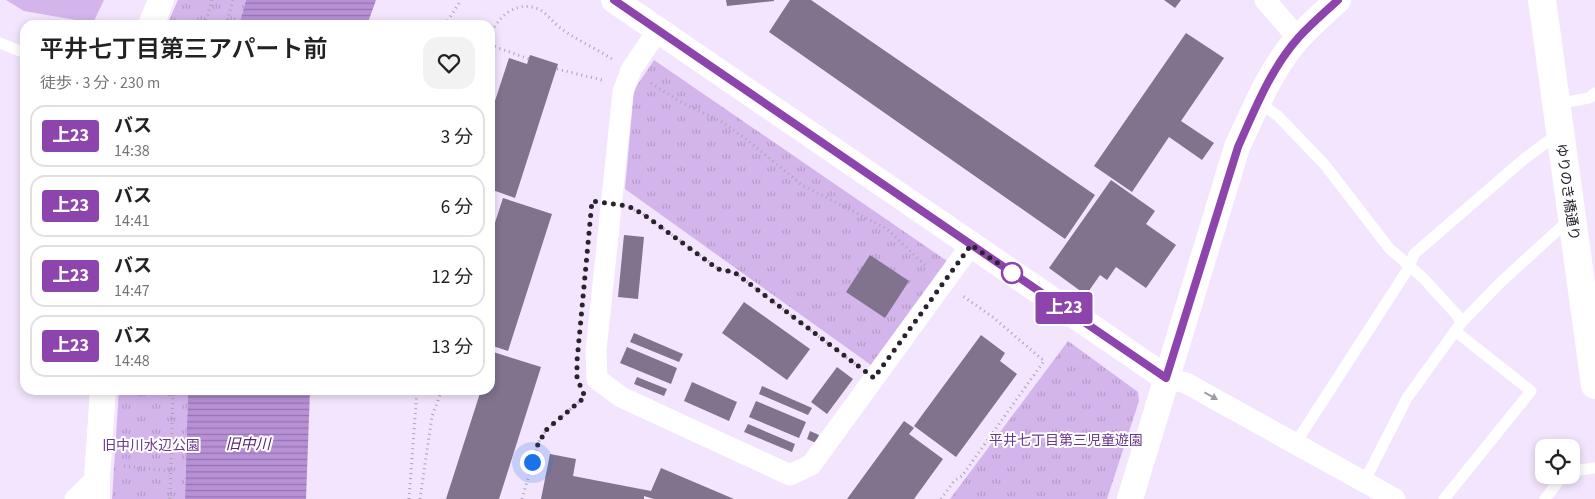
<!DOCTYPE html>
<html lang="ja">
<meta charset="utf-8">
<style>
:root{--surface:#fff;--page:#f2f2f2;--text:#222;--muted:#767676;--line:#e0e0e0}
body{margin:0;font-family:"Source Sans 3","Noto Sans JP",sans-serif;background:var(--page);color:var(--text);height:100vh;display:flex;flex-direction:column;font-size:19px;white-space:nowrap}
*{box-sizing:border-box;margin:0}
p{font-size:16px;color:var(--muted)}
.icon{flex:none;width:28px;height:28px;fill:none;stroke:currentColor;stroke-width:2;stroke-linecap:round;stroke-linejoin:round}
.map{position:relative;flex:1;overflow:hidden}
.details{position:absolute;left:20px;top:20px;width:475px;height:375px;display:flex;flex-direction:column;background:var(--surface);border-radius:15px;box-shadow:0 2px 8px #0003}
.details>*{flex:none}
.badge{padding:0 10px;border-radius:4px;font-size:18px;line-height:32px}
.fabs{position:absolute;left:1535px;top:439px;display:grid;gap:10px}
.fabs a{display:grid;place-items:center;width:45px;height:45px;border-radius:10px;background:var(--surface);box-shadow:0 2px 8px #0003;font-size:25px}
.you{position:absolute;width:25px;height:25px;margin:-12px;border:4px solid #fff;border-radius:50%;background:#1a73e8;box-shadow:0 0 0 8px #1a73e833}
.map>.badge{position:absolute;translate:-50% -50%;box-shadow:0 0 0 2px #fff}
.round{display:grid;place-items:center;flex:none;width:52px;height:52px;border-radius:15px;background:var(--page)}
.headline{display:flex;align-items:center;justify-content:space-between;height:85px;padding:0 20px}
h1{font-size:24px;font-weight:600;line-height:38px}
ul{padding:0;list-style:none}
li{display:flex;align-items:center;gap:15px;height:62px;margin:0 10px 8px;padding:0 10px;border:2px solid var(--line);border-radius:15px}
li div{flex:1}
li b{display:block;font-size:19px}
li em{font-style:normal}
li .badge{min-width:55px;font-weight:700;text-align:center}
.map>svg:first-child{display:block}
.green{fill:#d3b5eb}
.park{fill:url(#park-tufts)}
.water{fill:url(#water-rules)}
.building{fill:#81728d}
.lines{fill:none;stroke-linecap:round;stroke-linejoin:round}
.path{stroke:#ada2b5;stroke-width:3;stroke-dasharray:1 4;stroke-linecap:butt}
.service{stroke:#fff;stroke-width:11}
.minor{stroke:#fff;stroke-width:21}
.tertiary{stroke:#fff;stroke-width:26}
.secondary{stroke:#fff;stroke-width:28}
.oneway{fill:#9e9ca0}
.line-casing{stroke:#fff;stroke-width:11}
.line{stroke:#8e44ad;stroke-width:8}
.walk{stroke:#28232d;stroke-width:5;stroke-dasharray:0 9}
.stop-dot{fill:#fff;stroke:#8e44ad;stroke-width:2.5}
.labels{text-anchor:middle;stroke-width:4;stroke-linejoin:round;paint-order:stroke}
.street-label{font-size:14px;fill:#28232d;stroke:#fff}
.park-label{font-size:14px;fill:#69388a;stroke:#fff}
.water-label{font-size:15px;font-style:italic;fill:#582678;stroke:#fff}
</style>
<div class="map">
<svg width="1595" height="499" viewBox="0 0 1595 499">
<defs>
<pattern id="park-tufts" width="24" height="20" patternUnits="userSpaceOnUse" patternTransform="scale(1.25)"><rect width="24" height="20" fill="#d3b5eb"/><path d="M3 7l-1-3M5 7V3M7 7l1-3M15 17l-1-3M17 17v-4M19 17l1-3" fill="none" stroke="#b59bca"/></pattern>
<pattern id="water-rules" width="6" height="5" patternUnits="userSpaceOnUse" patternTransform="scale(1.25)"><rect width="6" height="5" fill="#b790d6"/><path d="M0 2.5h6" fill="none" stroke="#9575ae"/></pattern>
</defs>
<rect width="100%" height="100%" fill="#f2e5fd"/>
<path class="green" d="M6,0h98l-11,23 -69,-12z"/>
<path class="park" d="M178,0h68l-7,25h-72z
M654,60l293,201 -76,104 -246,-176 9,-99z
M1068,341l70,51 1,9 -32,98h-157z
M119,390h69l-3,109h-73z"/>
<path class="water" d="M246,0h130l-9,25h-128z
M188,390h122l-4,109h-121z"/>
<path class="building" d="M726,0h48v1l-47,5z
M790,0h21l284,195 -30,44 -296,-207z
M1164,0h17l-6,8z
M1186,33l38,25 -43,63 33,22 -12,17 -33,-23 -37,55 -38,-26z
M530,55l28,9 -43,134 -25,-9v-73l19,-58 18,6z
M1111,180l44,31 -9,13 30,21 -30,43 -30,-21 -9,13 -7,-5 -14,20 -37,-27z
M503,198l49,16 -44,137 -18,-6v-107z
M624,235l20,2 -6,62 -20,-2z
M870,255l39,26 -24,37 -39,-26z
M744,302l66,47 -23,31 -65,-47z
M634,333l49,21 -4,8 -49,-20z
M981,335l24,18 -5,8 17,13 -61,83 -42,-31z
M627,347l50,21 -6,16 -51,-21z
M493,352l48,15 -42,132h-53l35,-109h9v-28z
M837,367l16,12 -26,35 -16,-12z
M637,377l30,12 -3,7 -30,-12z
M692,382l45,20 -8,19 -45,-20z
M762,386l50,22 -4,7 -49,-21z
M756,401l50,21 -7,16 -50,-21z
M904,421l10,7 -5,6 34,25 -29,40h-67z
M748,424l47,20 -3,8 -48,-20z
M810,431l9,4 -3,8 -9,-4z
M550,454l26,5 -3,17 78,15 10,-23 73,31h-80l-10,-3v3h-103z"/>
<g class="lines">
<path class="path" d="M205,25l7,-25
M226,25l7,-25
M445,25l16,-25
M490,36c8,-19 25,-36 49,-27 8,5 13,12 20,18 16,12 36,21 53,32
M490,45l39,14
M557,69l45,11
M651,83l28,18 43,21 24,17 56,46 85,44 40,38
M634,210l9,4 76,55 15,3 121,92
M124,466l47,5
M170,499l3,-109
M409,499l8,-109
M420,499l12,-83 10,-26
M522,499l16,-56 9,-14 38,-32
M941,499l13,-18 8,-5 82,-115 -50,-43 -31,-22"/>
<path class="service" d="M0,43l25,10
M1258,102l20,14 47,49 64,83 34,30 34,37 4,8 -54,75 -43,84
M1556,104l33,-6 6,-5
M1461,323l40,-41 69,-63
M1295,444l113,-175 6,-15 109,-94 36,-27
M1571,471l24,-3
M1444,499l87,-108 -76,-60
M1545,499l18,-24"/>
<path class="minor" d="M1265,0l33,38
M658,30l-27,40 -8,22 -27,259 1,28 24,18 169,78 21,-10 160,-220
M1166,378l20,5 209,116
M75,499l22,-21"/>
<path class="tertiary" d="M614,0l552,378
M151,25l10,-25
M97,499v-21l6,-88
M1130,499l107,-352c18,-38 34,-79 62,-110 12,-13 26,-25 39,-37"/>
<path class="secondary" d="M1542,0l53,385"/>
</g>
<defs><path id="oneway-solid" d="M-6-.8H1V-3.2L6.5 0L1 3.2V.8H-6Z" transform="scale(1.25)"/></defs>
<use class="oneway" href="#oneway-solid" transform="translate(1211 396) rotate(29)"/>
<g class="lines">
<g class="line-casing">
<path id="line" d="M614,0l552,378 72,-231c17,-38 33,-79 61,-110 12,-13 26,-25 39,-37"/>
</g>
<use href="#line" class="line"/>
<path class="walk" d="M532,462l6,-18 9,-15 38,-32 -8,-19v-17l15,-160 36,5 15,8 75,55 16,3 140,106 97,-133 49,33 -8,-5"/>
</g>
<circle class="stop-dot" cx="1012" cy="273" r="10"/>
<g class="labels">
<g class="street-label">
<text transform="translate(1568 192) rotate(82)" y="5">ゆりのき橋通り</text>
</g>
<g class="park-label">
<text x="1066" y="445">平井七丁目第三児童遊園</text>
<text x="151" y="450">旧中川水辺公園</text>
</g>
<g class="water-label">
<text x="248" y="449">旧中川</text>
</g>
</g>
</svg>
<div class="fabs">
<a><svg class="icon" aria-label="locate" viewBox="0 0 24 24"><circle cx="12" cy="12" r="6"/><path d="M12 2v4M12 18v4M2 12h4M18 12h4"/></svg></a>
</div>
<div class="you" style="left:532px;top:462px"></div>
<b class="badge" style="left:1064px;top:308px;background:#8e44ad;color:#fff">上23</b>
<section class="details">
<div class="headline"><div><h1>平井七丁目第三アパート前</h1><p>徒歩 · 3 分 · 230 m</p></div><a class="round"><svg class="icon" aria-label="heart" viewBox="0 0 24 24"><path d="M12 20l-8-8c-3-5 5-10 8-4 3-6 11-1 8 4z"/></svg></a></div>
<ul>
<li><span class="badge" style="background:#8e44ad;color:#fff">上23</span><div><b>バス</b><p>14:38</p></div><em>3 分</em></li>
<li><span class="badge" style="background:#8e44ad;color:#fff">上23</span><div><b>バス</b><p>14:41</p></div><em>6 分</em></li>
<li><span class="badge" style="background:#8e44ad;color:#fff">上23</span><div><b>バス</b><p>14:47</p></div><em>12 分</em></li>
<li><span class="badge" style="background:#8e44ad;color:#fff">上23</span><div><b>バス</b><p>14:48</p></div><em>13 分</em></li>
</ul>
</section>
</div>
